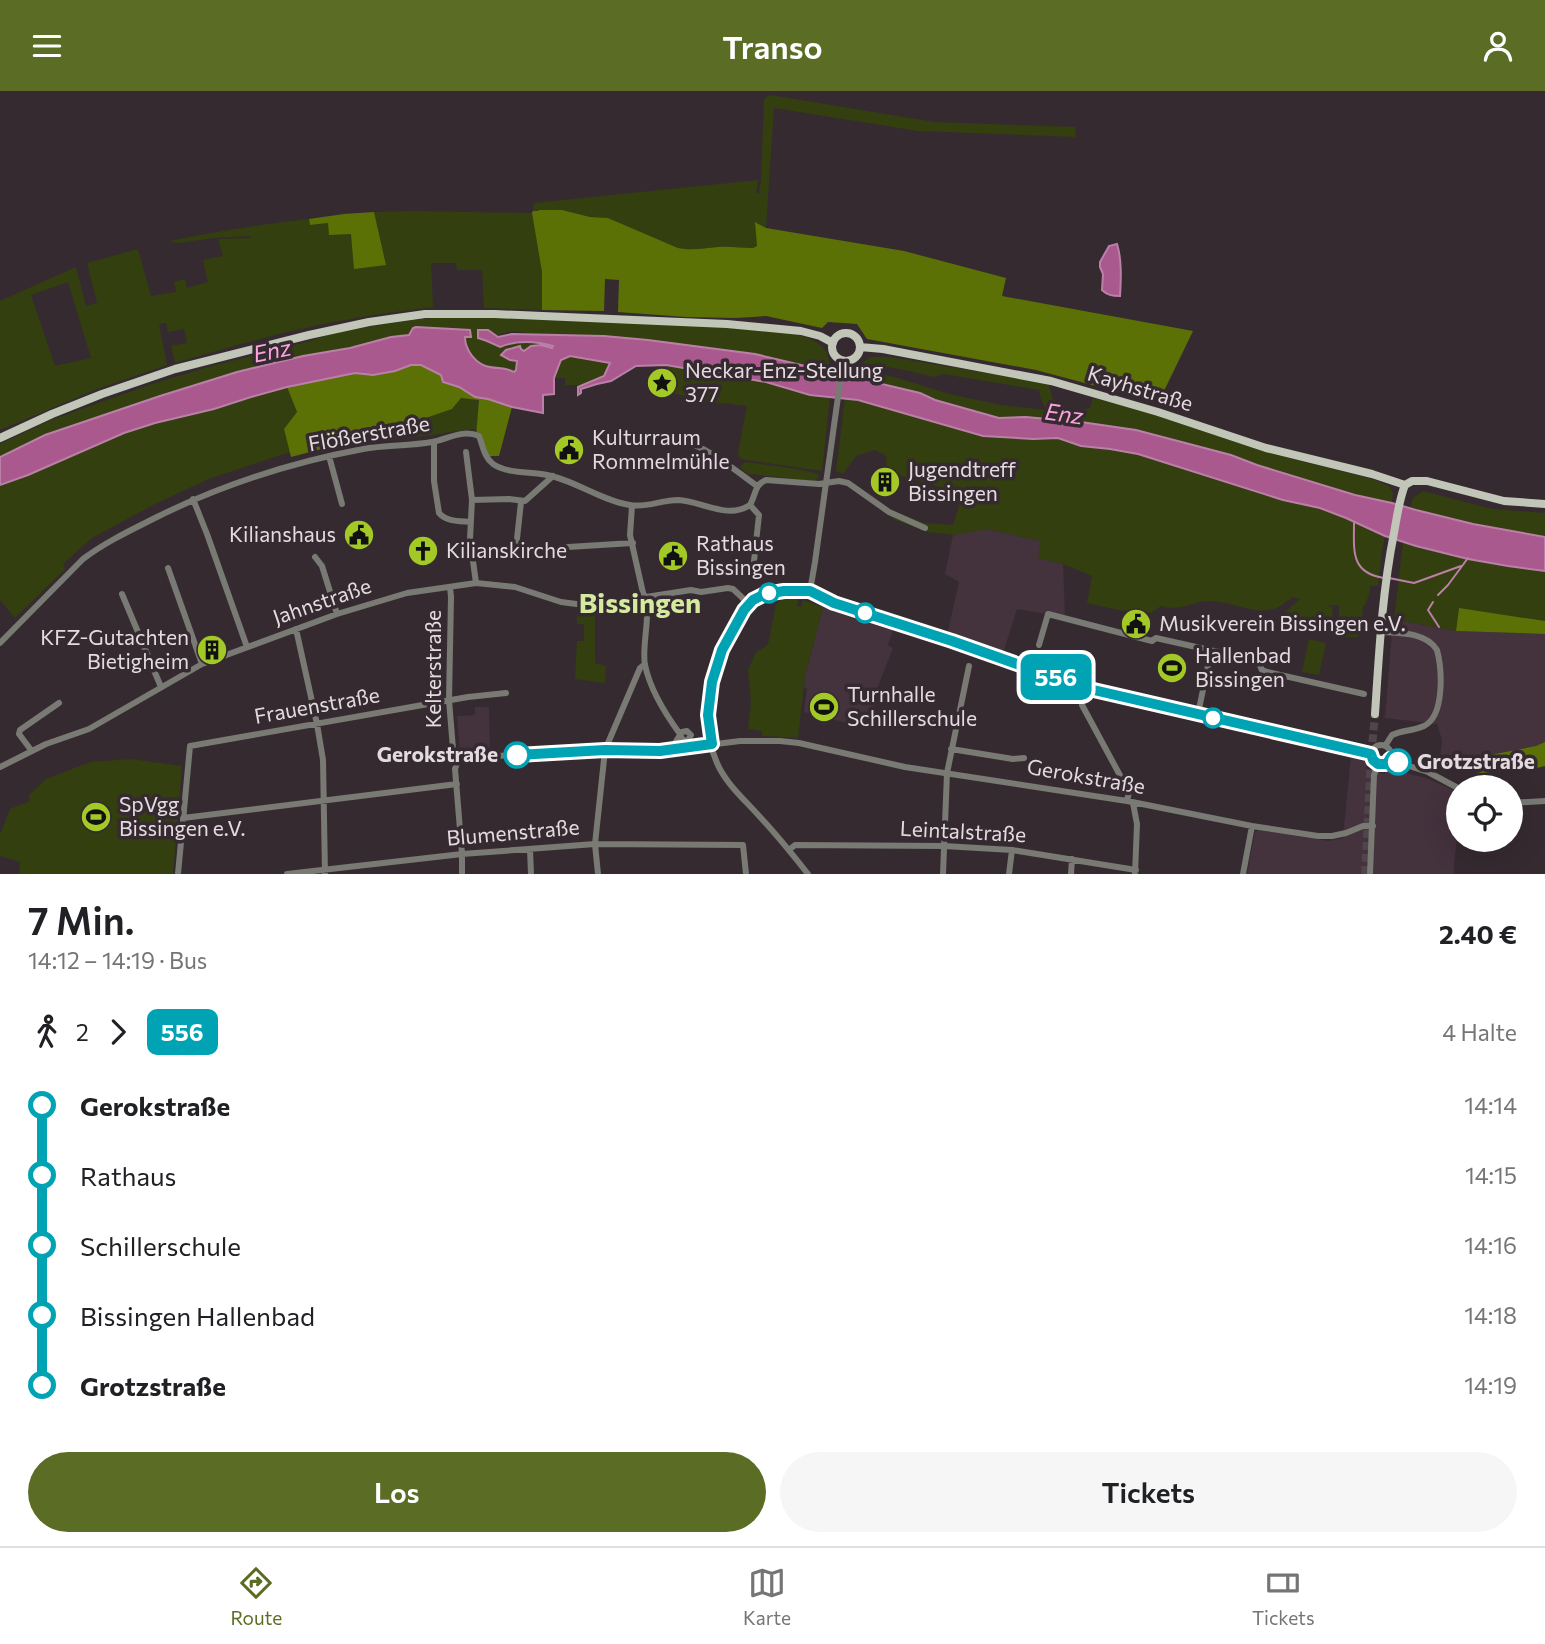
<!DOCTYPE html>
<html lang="de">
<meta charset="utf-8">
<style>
:root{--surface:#fff;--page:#f6f6f6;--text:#202124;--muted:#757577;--line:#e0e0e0;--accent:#5b6d25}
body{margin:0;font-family:Commissioner,sans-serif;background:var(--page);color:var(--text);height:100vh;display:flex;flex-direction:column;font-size:26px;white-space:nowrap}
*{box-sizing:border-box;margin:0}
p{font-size:23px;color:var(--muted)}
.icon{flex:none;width:38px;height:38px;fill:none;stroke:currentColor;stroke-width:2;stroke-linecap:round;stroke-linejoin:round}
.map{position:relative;height:783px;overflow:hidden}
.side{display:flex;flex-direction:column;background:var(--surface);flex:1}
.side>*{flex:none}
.badge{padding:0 14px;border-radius:10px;font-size:24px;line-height:46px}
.buttons{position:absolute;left:1446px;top:684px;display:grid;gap:14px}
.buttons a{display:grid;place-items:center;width:77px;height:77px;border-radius:50%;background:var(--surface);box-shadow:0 7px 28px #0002;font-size:35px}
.map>.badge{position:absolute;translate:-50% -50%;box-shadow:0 0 0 4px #fff}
.legs{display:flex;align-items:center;gap:10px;height:77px;padding:0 28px;font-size:23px}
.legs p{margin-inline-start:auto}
.headline{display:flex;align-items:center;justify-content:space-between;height:119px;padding:0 28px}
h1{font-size:38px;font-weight:600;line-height:52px}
.primary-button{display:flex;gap:14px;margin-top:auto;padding:14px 28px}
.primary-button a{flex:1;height:80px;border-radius:42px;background:var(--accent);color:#fff;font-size:28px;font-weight:600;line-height:80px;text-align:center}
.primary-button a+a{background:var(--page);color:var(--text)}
ul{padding:0 28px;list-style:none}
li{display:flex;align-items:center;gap:24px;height:70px;font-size:26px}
li i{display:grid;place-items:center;width:10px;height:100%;margin:0 9px;background:currentColor}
li i::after{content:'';width:18px;height:18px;margin:-9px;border:5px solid;border-radius:50%;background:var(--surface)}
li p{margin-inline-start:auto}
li:first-child i{background:linear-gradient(#0000 50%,currentColor 0)}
li:last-child i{background:linear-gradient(currentColor 50%,#0000 0)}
header{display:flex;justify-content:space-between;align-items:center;height:91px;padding:0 28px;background:var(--accent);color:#fff;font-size:32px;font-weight:600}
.tab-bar{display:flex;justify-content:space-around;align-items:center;height:98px;border-top:2px solid var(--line);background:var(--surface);font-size:19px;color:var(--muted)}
.tab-bar a{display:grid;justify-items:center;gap:4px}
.tab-bar .on{color:var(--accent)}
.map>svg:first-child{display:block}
.built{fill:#44323d}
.green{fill:#333f0e;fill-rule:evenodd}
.forest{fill:#5b7106}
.water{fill:#a9598e;stroke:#bb80a7;stroke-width:2}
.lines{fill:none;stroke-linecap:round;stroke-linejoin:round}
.stream{stroke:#bb80a7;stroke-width:2}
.major-tunnel{stroke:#50454b;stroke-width:8;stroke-dasharray:8 4;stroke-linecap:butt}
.minor{stroke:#787a73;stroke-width:6}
.major{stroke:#c1c6b9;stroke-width:8}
.line-1-casing{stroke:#fff;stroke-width:16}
.line-1{stroke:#00a3b4;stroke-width:10}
.stop-1-dot{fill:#fff;stroke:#00a3b4;stroke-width:3.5}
.labels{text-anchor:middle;stroke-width:7;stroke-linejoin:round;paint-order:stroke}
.poi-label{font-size:21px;fill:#e4dbe0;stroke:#362a31;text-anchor:start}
.street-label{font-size:21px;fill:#e4dbe0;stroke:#362a31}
.stop-label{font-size:21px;font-weight:bold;fill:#e4dbe0;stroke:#362a31;text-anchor:end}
.water-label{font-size:23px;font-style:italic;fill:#fba5dc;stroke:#362a31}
.district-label{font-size:28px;font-weight:bold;fill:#d3ea9f;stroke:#362a31}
</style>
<header><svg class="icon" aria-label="menu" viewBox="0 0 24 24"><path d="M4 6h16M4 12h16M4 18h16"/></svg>Transo<svg class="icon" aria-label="person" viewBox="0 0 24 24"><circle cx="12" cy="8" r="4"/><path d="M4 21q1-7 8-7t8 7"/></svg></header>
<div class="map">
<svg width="1545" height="783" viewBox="0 0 1545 783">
<rect width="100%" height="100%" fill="#362a31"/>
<path class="built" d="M986,438l55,12 -2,17 24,6 2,53 -48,-8 -14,44 -56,-18 12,-53 -14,-8 8,-39z
M823,516l70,22 -5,16 5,3 -16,41 -4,26 -23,-3 -3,11 -43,-11 3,-24 -3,-1 1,-11z
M1393,528l63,12 89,3v108l-9,4 -67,13h-29l2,-19 -5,-16 -52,-6z
M475,616h14l1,44 -30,2 -3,-37 18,-1z
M1351,665l16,3 -1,9 18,6 5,-5 37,9 32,14v33l-4,40v9h-207l8,-42 4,-2 70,11 14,-3z"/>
<path class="green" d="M770,4l165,27 140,5 1,10 -158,-6 -144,-23 -8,120 -10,-6 1,24 -4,2c-11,0 -23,-2 -35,-1 -15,1 -25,4 -40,1l-70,-30 -18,-1 -28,-7 -29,1 1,-8 224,-23 -2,13h3l2,-13 3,-81z
M412,120l120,2 10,59v38l-58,-2 -2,-38h-25l-1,-7h-25l2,44c-21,3 -43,5 -64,9 -66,10 -130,28 -194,47l-4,-17 16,-3 -3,-14 -16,3 -2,-9 -7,1 8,41 -70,24 -97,41v-129l76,-34 10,39 11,-3 -10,-40 51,-14 13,47 25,-4 -2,-10 11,-3 2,9 21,-6 -5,-22 20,-4 -5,-17 33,-1v-2l-37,2 -36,5 -9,-2c46,-9 93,-17 140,-22l1,6 18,-2 23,11 35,31 -12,-53zM68,191l23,76 -36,8 -24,-71z
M460,225c92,4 184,5 276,12 24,2 63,1 83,16 10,7 10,17 12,28l-76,-18 -107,-14 -44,-4h-52l-40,-5 -14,4 -10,-5 -5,1 -5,7 9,3 12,6c18,-7 36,-6 54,0v1l-12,-3 -10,1 -7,5 -4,-5 -14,4 -4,2 15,9 -3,11c-9,-1 -20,-2 -29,-6 -9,-3 -20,-16 -20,-26 -1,-5 2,-6 5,-10l-54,-3 -7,8 -18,2 -41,11 -47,8 -66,16 -76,24 -116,39 -45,22v-13l51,-24 98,-35 59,-18 102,-26 25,-9 84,-13z
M570,265l40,7 -6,12 -20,10h-19v-7h-11l7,-19z
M871,266h17l33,5 119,20 9,3 4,15 9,2 2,6 10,3 16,-3 3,-10 30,7 53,15 117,39 79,20 17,7 4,7 -1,10 -37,-8 -98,-30 -26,-10 -57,-15 -15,-5 -23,-5 -110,-13 -27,1 -64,-18 -15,-7 -68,-16 6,-8v-4zM872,273l37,7 25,6 9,-3 96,16 1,6 6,14 -45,-5 -52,-11 -51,-16 -39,-9z
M666,274l100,17 44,13 20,2 -8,74 -82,-12 -2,-7 9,-46 -35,-4 -45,-10z
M287,296l10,26 -13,16 6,23 -79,26 -56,26 -63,34 -29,26 2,5 -50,49 -15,-18v-115c43,-15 83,-37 125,-52 30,-11 60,-16 90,-24 24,-7 48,-16 72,-22z
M461,307l18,1 -2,30 -21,2 -30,5 -45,5 -2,-7 73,-25z
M845,307l13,2 24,6 101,30 49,3 26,-1 23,8 29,3 28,5 145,46 37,8 26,10 39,18 -3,16 -4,34h-8v6l-5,13h-2l-1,18h-15v-5l-8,-1v-12l-14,1 8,1 -1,11 17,9 10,-1 -1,11h-19l-16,-10 -22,2 -15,-18 14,-12 -7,-2c-7,5 -15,12 -24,13 -18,3 -40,-9 -59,-9 -17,0 -32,11 -49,5l-10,7 -32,-3 -32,-7 5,-27 -29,-12 -25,-6 3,-17 -54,-12 -34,6 -25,-3 -33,-12 -11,-8 2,-4 39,15 28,2 10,-31 -65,-19 -11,-5 -1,-14 -11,-6 -19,6 -13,18 -7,-3z
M745,371l53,7 20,5 1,3 -4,4 -67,-7 -8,-7z
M1423,400l69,18 53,4v24l-72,-13 -63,-16 3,-10z
M1403,451c46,15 95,23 142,29v50l-86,-13 -3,23 -62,-12z
M790,506l8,2 -1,7 4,1 2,-7 20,7 -18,69 -7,62 -36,-2v-5l-14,-2 3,-27 -3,-32 8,-18 9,-5 3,-3 8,-39 5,-6z
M577,523l18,1v48l11,3 -1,17 -30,-4 2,-38h7v-17h-7z
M1309,548l17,4 -7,32 -17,-3z
M131,668l51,7 -9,108h-154l1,-12 -20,-6v-22l10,-25 20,-8 -1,-6 17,-16 36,-14 9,-3z"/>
<path class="forest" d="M539,119h23l28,7 18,1 70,30c15,3 25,0 40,-1 12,-1 24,1 35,1l4,-2 -2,-24 11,6 138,23 102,27 -4,18 191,35 -30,62 -11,8 -116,-31 -169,-31 -10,-15 -29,-2 -6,6 -56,-12 -30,2 -50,-1 -68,-5 1,-32 -14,-1 -1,32 -62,-1v-38l-10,-59 1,-2h5z
M374,121l12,53 -32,4 -3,-35 -22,1 -1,-12 -18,2 -1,-6 35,-5z
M411,274h10l20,10 3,7 15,5 16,10 13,2 24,8 -13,49h-11l-12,-20 3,-36 -18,-2 -9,11 -73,25 -88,23 -7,-28 13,-17 -10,-25 68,-14 18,2 22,-4z
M1459,517l86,13v13l-89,-3z
M1545,651v24l-8,2 -56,5 -47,-8 6,-6h29l67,-13z"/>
<path class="water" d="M1117,153c5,16 4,35 3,52 -8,0 -13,-1 -18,-6l1,-16 -3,-7v-5l9,-16z
M416,236l54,3 1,7h-6c0,13 11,28 25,30 9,2 15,0 24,5l2,-2 1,-9 -7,-1 -9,-5 5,-5 14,-4 1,3 3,2 7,-5 10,-1 11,3 1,-2c-18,-5 -36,-6 -53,1l-13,-6 -9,-3v-8h10l10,7 14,-3 92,2 44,4 107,14 165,39 15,7 64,18 27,-1 55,5 55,8 95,25 26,10 98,30 37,8 24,7 57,14 72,13v34l-37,-5 -40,-7 -52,-13 -31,-10 -39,-18 -26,-10 -37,-8 -145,-46 -28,-5 -29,-3 -23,-8 -25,1 -50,-3 -125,-36 -48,-5 -44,-13 -100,-17 -30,1 -25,15 -14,3 -16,5v4l-3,2v-8l26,-11 6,-13 -40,-7 -9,4 -7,18v16l-11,1v18l-31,-6 -24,-8 -13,-2 -16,-10 -16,-5 -2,-7 -20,-10h-10l-16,6 -22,4 -18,-2 -68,14 -36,10 -37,12 -59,14 -31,10 -96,42 -28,10v-28l45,-22 115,-39 77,-24 66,-16 47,-8 41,-11 18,-2 4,-7z"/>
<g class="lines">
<path class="stream" d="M1354,432c0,27 -4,50 30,55
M1389,487l25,5 47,-17
M1438,504l10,-10 20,-27
M1433,511l-5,8 11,17"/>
<path class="major-tunnel" d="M1365,783l6,-116 4,-44"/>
<path class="minor" d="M658,344c42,5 66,27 99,51
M434,351v39l5,32c8,9 20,8 31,9
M466,361l6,48 -2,39 6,44
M329,365l13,48
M193,408l14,35 40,113
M472,409l37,-1 16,2 28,-25
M750,414l9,10 -6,55
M632,415l-2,29 13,58c10,17 -2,52 2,72 5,24 21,50 35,69l2,5 2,2 4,-1 3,-5 -4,-4 -5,1c-4,6 -7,11 -11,18
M568,456l65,-4
M516,457l5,-46
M315,466l7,9 15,48
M168,477l34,96
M450,496l1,10 -2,103 4,49 5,11 -3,9 7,85v20
M810,500l5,-29 28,-201
M122,503l39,93
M646,506l45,-7 10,2 27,-4 5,1 16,15
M296,538l21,95 6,36 2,114
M1381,541c18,1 45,0 56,18 5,19 8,66 -13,76 -11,5 -22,4 -32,9l-7,11
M0,552l83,-84c20,-15 42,-26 64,-37 68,-35 141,-59 216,-73 23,-4 47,-3 69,-7 16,-3 31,-13 47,-6 4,10 5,21 14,28 18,12 43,6 62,13 25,7 49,24 75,28 17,3 31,-5 48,-5 24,1 49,20 72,5 6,-10 4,-20 16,-25l53,4 20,-3 9,2 41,29 36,16
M1039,554l9,-31 104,27 4,-3 98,22 5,3 3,7 5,2 97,22
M1085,597l-3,17 47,87 -2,9
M1198,623l13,-63
M899,625l58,8
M1371 664a10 10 0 1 1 20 0a10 10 0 1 1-20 0Z
M951,658l62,10 11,-1
M31,659l-12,-16 1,-4 39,-27
M458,669l5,-2 142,-8 55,1 80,-10h40l19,2 106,24 222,34 125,25 66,10h14l14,-3 17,-7h10
M1390,669l38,12 30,16
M0,676l46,-23 43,-15 113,-65 135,-50 70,-21 69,-10 39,4 46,15 23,3 62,3
M1133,712l4,21 -2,50
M1510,712l35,-2
M183,727l274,-34
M530,758l1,25
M789,759l6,-5 149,1 68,4 124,20
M178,783l12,-128 278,-49 38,-4
M287,783l175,-20 133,-10 148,1 3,29
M598,783l-3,-30 10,-94 35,-82 5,-4
M808,783c-15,-19 -31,-39 -48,-57 -15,-17 -34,-33 -43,-54 -19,-43 -6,-93 15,-133 6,-10 11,-23 22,-30 12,-8 42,-12 56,-9 8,2 17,8 24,12l251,85 286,66
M943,783l4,-101 22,-107
M1009,783l3,-24
M1071,783l1,-15
M1243,783l9,-48
M1370,783l4,-99 4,-11"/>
<path class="major" d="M832 256a14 14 0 1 1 28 0a14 14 0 1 1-28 0Z
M860,256l23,2 168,32 107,31 108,36 106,26 33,11
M0,347l52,-24 50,-20 73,-25 134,-34 60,-13 56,-8h70l232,10 74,7 19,5 13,7
M1375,623c4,-60 7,-121 19,-181 3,-16 5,-33 11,-48l7,-4h15l77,20 41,3"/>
</g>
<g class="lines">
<g class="line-1-casing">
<path id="line-1" d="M517,664l88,-5 55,1 52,-7 -4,-29 4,-33 10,-32 22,-40 9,-10 12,-6 19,-3h26l24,12 118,38 133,47 286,66 2,6 5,4h8l4,-5 8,3"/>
</g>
<use href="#line-1" class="line-1"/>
</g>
<defs>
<g id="sight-disc" transform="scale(1.575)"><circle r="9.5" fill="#a3c926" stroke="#362a31"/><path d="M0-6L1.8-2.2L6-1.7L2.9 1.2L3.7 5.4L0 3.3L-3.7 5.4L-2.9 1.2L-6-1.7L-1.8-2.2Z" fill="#111"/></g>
<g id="civic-disc" transform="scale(1.575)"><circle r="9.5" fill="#a3c926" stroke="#362a31"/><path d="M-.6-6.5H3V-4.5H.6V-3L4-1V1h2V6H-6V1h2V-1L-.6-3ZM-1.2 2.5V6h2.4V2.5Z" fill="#111"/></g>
<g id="building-disc" transform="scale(1.575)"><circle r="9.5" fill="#a3c926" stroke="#362a31"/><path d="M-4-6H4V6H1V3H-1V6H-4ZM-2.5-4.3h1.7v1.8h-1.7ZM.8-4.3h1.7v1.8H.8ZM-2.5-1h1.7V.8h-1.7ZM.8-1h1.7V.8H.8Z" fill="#111"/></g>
<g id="church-disc" transform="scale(1.575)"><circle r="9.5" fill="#a3c926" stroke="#362a31"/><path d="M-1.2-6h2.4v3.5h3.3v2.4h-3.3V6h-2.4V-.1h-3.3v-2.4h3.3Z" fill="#111"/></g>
<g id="stadium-disc" transform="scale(1.575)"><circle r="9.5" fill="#a3c926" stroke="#362a31"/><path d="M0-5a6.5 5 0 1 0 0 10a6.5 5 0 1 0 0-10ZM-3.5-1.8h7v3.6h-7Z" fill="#111"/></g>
</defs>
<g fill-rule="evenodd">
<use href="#sight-disc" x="662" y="292"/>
<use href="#civic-disc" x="569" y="359"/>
<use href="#building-disc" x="885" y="391"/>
<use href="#civic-disc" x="359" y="444"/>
<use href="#church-disc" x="423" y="460"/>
<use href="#civic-disc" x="673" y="465"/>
<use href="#civic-disc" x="1136" y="533"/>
<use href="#building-disc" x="212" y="559"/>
<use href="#stadium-disc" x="1172" y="577"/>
<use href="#stadium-disc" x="824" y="616"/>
<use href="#stadium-disc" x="96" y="726"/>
</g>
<g class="stop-1-dot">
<circle cx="769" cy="502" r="9"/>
<circle cx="865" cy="522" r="9"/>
<circle cx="1213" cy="627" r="9"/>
<circle cx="517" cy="664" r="12"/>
<circle cx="1398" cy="671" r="12"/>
</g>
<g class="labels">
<g class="poi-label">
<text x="685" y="287">Neckar-Enz-Stellung<tspan x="685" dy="24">377</tspan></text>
<text x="592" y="354">Kulturraum<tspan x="592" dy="24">Rommelmühle</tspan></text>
<text x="908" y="386">Jugendtreff<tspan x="908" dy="24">Bissingen</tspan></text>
<text x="336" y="451" text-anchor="end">Kilianshaus</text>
<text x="696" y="460">Rathaus<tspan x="696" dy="24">Bissingen</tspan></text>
<text x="446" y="467">Kilianskirche</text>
<text x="1159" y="540">Musikverein Bissingen e.V.</text>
<text x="189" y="554" text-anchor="end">KFZ-Gutachten<tspan x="189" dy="24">Bietigheim</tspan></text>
<text x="1195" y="572">Hallenbad<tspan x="1195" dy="24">Bissingen</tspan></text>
<text x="847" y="611">Turnhalle<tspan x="847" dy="24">Schillerschule</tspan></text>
<text x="119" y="721">SpVgg<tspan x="119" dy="24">Bissingen e.V.</tspan></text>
</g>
<g class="street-label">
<text transform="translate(1140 298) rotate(17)" y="7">Kayhstraße</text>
<text transform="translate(369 343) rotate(-10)" y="7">Flößerstraße</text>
<text transform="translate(322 511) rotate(-19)" y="7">Jahnstraße</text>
<text transform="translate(434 578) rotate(-90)" y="7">Kelterstraße</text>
<text transform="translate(317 615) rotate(-10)" y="7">Frauenstraße</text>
<text transform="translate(1086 686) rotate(10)" y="7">Gerokstraße</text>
<text transform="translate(963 741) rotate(3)" y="7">Leintalstraße</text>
<text transform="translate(513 742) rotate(-5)" y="7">Blumenstraße</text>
</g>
<g class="stop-label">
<text x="498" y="671">Gerokstraße</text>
<text x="1417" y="678" text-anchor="start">Grotzstraße</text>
</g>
<g class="water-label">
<text transform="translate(272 260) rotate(-12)" y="8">Enz</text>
<text transform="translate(1064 323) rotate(8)" y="8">Enz</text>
</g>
<g class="district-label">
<text x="640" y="522">Bissingen</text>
</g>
</g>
</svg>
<div class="buttons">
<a><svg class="icon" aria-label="locate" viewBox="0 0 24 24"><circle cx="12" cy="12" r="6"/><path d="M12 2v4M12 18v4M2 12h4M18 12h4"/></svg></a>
</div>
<b class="badge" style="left:1056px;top:586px;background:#00a3b4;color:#fff">556</b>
</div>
<section class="side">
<div class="headline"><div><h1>7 Min.</h1><p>14:12 – 14:19 · Bus</p></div><b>2.40 €</b></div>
<div class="legs"><svg class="icon" aria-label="walk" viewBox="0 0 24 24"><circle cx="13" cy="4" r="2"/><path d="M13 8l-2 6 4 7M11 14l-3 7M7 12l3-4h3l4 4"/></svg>2<svg class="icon" aria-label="forward" viewBox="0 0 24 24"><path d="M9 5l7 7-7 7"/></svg><b class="badge" style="background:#00a3b4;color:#fff">556</b><p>4 Halte</p></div>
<ul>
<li><i style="color:#00a3b4"></i><b>Gerokstraße</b><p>14:14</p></li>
<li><i style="color:#00a3b4"></i><span>Rathaus</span><p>14:15</p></li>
<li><i style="color:#00a3b4"></i><span>Schillerschule</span><p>14:16</p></li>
<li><i style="color:#00a3b4"></i><span>Bissingen Hallenbad</span><p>14:18</p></li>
<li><i style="color:#00a3b4"></i><b>Grotzstraße</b><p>14:19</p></li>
</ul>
<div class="primary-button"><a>Los</a><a>Tickets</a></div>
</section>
<nav class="tab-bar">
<a class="on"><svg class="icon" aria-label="directions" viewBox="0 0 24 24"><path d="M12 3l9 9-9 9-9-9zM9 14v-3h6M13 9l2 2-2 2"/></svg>Route</a>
<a><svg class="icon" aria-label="map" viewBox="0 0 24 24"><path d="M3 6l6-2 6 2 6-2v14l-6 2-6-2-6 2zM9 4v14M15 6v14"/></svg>Karte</a>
<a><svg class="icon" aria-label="tickets" viewBox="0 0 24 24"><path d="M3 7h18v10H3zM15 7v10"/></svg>Tickets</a>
</nav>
